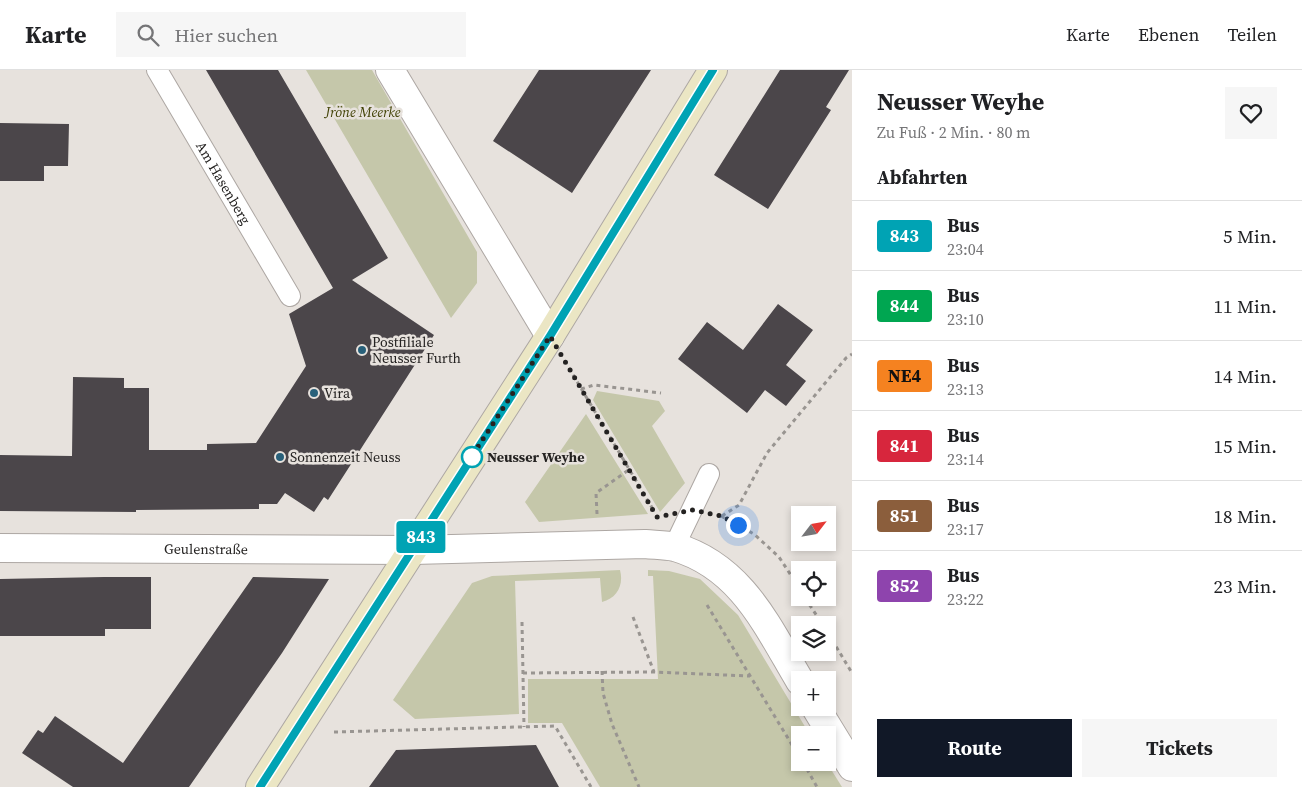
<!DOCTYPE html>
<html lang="de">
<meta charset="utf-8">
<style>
:root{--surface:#fff;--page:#f6f6f6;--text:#202124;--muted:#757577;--line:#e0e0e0;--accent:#111827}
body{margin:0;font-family:"Source Serif 4",serif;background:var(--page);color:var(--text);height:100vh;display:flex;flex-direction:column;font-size:19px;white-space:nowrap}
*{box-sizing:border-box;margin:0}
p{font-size:16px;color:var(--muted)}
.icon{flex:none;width:28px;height:28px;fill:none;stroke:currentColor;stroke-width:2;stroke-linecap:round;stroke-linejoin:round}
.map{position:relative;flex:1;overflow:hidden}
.details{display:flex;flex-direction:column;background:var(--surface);width:450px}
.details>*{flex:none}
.badge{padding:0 10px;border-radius:4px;font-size:18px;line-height:32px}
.needle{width:32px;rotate:59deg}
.controls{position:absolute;left:791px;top:436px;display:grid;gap:10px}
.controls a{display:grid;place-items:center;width:45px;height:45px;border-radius:0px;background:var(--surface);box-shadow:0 2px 8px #0003;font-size:25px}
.you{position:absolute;width:25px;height:25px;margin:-12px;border:4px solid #fff;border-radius:50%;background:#1a73e8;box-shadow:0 0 0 8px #1a73e833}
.map>.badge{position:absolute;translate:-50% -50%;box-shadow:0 0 0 2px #fff}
h2{padding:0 25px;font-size:19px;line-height:45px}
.round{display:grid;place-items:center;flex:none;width:52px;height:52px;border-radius:0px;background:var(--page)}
.summary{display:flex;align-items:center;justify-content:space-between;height:85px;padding:0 25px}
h1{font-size:24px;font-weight:700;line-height:38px}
.button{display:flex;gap:10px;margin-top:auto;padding:10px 25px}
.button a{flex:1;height:58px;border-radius:0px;background:var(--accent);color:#fff;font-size:20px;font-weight:700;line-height:58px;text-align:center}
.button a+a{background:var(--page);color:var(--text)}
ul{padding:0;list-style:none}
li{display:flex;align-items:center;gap:15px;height:70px;padding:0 25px;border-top:1px solid var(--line)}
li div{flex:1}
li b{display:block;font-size:19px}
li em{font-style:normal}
li .badge{min-width:55px;font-weight:700;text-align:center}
header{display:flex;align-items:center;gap:30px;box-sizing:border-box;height:70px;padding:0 25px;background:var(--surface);border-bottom:1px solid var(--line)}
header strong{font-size:24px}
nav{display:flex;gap:28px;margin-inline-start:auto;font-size:18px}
.search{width:350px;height:45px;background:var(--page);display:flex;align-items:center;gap:12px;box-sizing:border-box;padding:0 18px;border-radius:0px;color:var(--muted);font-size:19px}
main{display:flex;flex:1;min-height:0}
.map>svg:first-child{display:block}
.green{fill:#c5c7aa}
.building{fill:#4b464a}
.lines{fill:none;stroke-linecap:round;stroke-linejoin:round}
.service-casing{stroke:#ada7a3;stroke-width:22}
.minor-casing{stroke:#ada7a3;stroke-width:30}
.secondary-casing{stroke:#ada7a3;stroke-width:30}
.path{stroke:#999591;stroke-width:3;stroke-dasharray:4 4;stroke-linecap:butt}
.service{stroke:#fff;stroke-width:20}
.minor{stroke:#fff;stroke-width:28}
.secondary{stroke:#ebe6c4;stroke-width:28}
.line-casing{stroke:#fff;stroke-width:11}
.line{stroke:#00a3b4;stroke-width:8}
.walk{stroke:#242221;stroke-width:5;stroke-dasharray:0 9}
.poi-dot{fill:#28607a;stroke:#e7e2dd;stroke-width:2}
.stop-dot{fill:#fff;stroke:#00a3b4;stroke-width:2.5}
.labels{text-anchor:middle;stroke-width:5;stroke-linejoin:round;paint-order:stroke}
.park-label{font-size:14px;font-style:italic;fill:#404104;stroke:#e7e2dd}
.street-label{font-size:14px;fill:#242221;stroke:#e7e2dd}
.poi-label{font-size:14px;fill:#242221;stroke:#e7e2dd;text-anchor:start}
.stop-label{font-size:14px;font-weight:bold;fill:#242221;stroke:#e7e2dd;text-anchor:start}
</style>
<header>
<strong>Karte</strong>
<div class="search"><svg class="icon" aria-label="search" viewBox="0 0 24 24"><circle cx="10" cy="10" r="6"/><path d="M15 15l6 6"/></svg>Hier suchen</div>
<nav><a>Karte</a><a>Ebenen</a><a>Teilen</a></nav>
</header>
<main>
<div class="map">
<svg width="852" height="717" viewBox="0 0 852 717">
<rect width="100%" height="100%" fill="#e7e2dd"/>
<path class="green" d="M306,0h66l105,182v31l-26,35z
M597,321l62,10 6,10 -13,15 33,57 -25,29 -67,-112z
M586,344l62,100 -109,8 -14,-20z
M620,500c4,15 -3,28 -18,32l-2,-24 -85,3 4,133 -104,5 -22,-19 79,-117 20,-7z
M648,500l21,1 31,8 38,36 72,120h-10v27l27,1 15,24h-242l-38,-64h-34v-44h130l-5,-103h-5z"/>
<path class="building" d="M206,0h72l110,188 -36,22 82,55 -106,165 -4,-3 -10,15 -29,-19 -8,11h-18v5l-123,1v2l-136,-1v-56l72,1 1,-79 51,1v10h25v62h58v-6l49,-1 50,-77 -17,-52 44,-26z
M539,0h112l-79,123 -79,-52z
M780,0h69l-23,37 5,3 -63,99 -54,-34z
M0,53l69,1 -1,42h-24v15h-44z
M778,234l35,26 -27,35 20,16 -20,25 -21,-16 -18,23 -69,-54 29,-37 36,28z
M104,507h47v52h-46v7h-105v-57z
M253,507l76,2 -47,74 -93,134h-116l-51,-34 16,-23 5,3 12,-17 68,47z
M536,675l23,42h-190l27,-37z"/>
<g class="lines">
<g class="service-casing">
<g id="service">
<path id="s1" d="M157,0l133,226"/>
<path d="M674,477l35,-73"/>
</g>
</g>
<g class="minor-casing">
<g id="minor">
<path d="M390,0l160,266"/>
<path id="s2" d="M0,478l413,2 232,-6c10,1 21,1 30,3 67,20 92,79 125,134"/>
<path d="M816,638l36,59"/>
</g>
</g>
<g class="secondary-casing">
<path id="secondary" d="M260,717l290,-451 163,-266"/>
</g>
<path class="path" d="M569,298l85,143
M581,319l13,-4 67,8
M597,444l-1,-21 34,-24
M721,446l33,18 25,23 21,32
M722,446l17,-11 28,-52 79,-95 6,-4
M805,528l18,27
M707,535l93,153
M633,547l21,55 96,4
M522,552l2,105
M828,563l24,40
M602,601l1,22 9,31 27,63
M523,603l131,-1
M334,662l221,-6 36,61
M803,692l14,25"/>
<use href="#service" class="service"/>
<use href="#minor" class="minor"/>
<use href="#secondary" class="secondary"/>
</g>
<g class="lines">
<g class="line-casing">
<path id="line" d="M260,717l290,-451 163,-266"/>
</g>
<use href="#line" class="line"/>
<path class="walk" d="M472,387l-2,2 80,-123 107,181 35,-7 30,6 16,9"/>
</g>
<g class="poi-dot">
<circle cx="362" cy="280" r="5"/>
<circle cx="314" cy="323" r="5"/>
<circle cx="280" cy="387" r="5"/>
</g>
<circle class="stop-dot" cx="472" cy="387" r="10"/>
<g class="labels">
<g class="park-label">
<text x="363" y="47">Jröne Meerke</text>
</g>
<g class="street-label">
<text dy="5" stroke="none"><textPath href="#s1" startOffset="131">Am Hasenberg</textPath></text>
<text dy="5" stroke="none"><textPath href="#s2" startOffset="206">Geulenstraße</textPath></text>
</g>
<g class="poi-label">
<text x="372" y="277">Postfiliale<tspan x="372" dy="16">Neusser Furth</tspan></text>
<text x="324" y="328">Vira</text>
<text x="290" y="392">Sonnenzeit Neuss</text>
</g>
<g class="stop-label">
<text x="487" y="392">Neusser Weyhe</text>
</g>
</g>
</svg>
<div class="controls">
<a><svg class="needle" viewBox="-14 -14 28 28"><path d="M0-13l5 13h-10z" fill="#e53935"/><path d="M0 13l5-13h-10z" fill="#757577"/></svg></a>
<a><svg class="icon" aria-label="locate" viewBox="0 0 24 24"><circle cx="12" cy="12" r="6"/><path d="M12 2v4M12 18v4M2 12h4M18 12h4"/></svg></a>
<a><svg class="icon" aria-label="layers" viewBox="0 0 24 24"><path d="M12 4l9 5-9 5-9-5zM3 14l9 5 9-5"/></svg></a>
<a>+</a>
<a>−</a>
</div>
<div class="you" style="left:738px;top:455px"></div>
<b class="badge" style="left:421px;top:467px;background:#00a3b4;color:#fff">843</b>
</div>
<section class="details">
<div class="summary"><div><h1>Neusser Weyhe</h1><p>Zu Fuß · 2 Min. · 80 m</p></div><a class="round"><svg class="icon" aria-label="heart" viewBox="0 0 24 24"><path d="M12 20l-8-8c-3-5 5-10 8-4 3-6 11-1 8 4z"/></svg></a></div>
<h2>Abfahrten</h2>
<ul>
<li><span class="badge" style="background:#00a3b4;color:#fff">843</span><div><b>Bus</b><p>23:04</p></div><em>5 Min.</em></li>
<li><span class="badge" style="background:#00a651;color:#fff">844</span><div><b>Bus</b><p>23:10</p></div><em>11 Min.</em></li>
<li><span class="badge" style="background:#f58220;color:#111">NE4</span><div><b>Bus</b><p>23:13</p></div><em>14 Min.</em></li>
<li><span class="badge" style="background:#d7263d;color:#fff">841</span><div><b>Bus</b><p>23:14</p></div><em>15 Min.</em></li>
<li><span class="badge" style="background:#8b5e3c;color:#fff">851</span><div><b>Bus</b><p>23:17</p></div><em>18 Min.</em></li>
<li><span class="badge" style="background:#8e44ad;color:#fff">852</span><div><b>Bus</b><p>23:22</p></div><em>23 Min.</em></li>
</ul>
<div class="button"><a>Route</a><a>Tickets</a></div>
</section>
</main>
